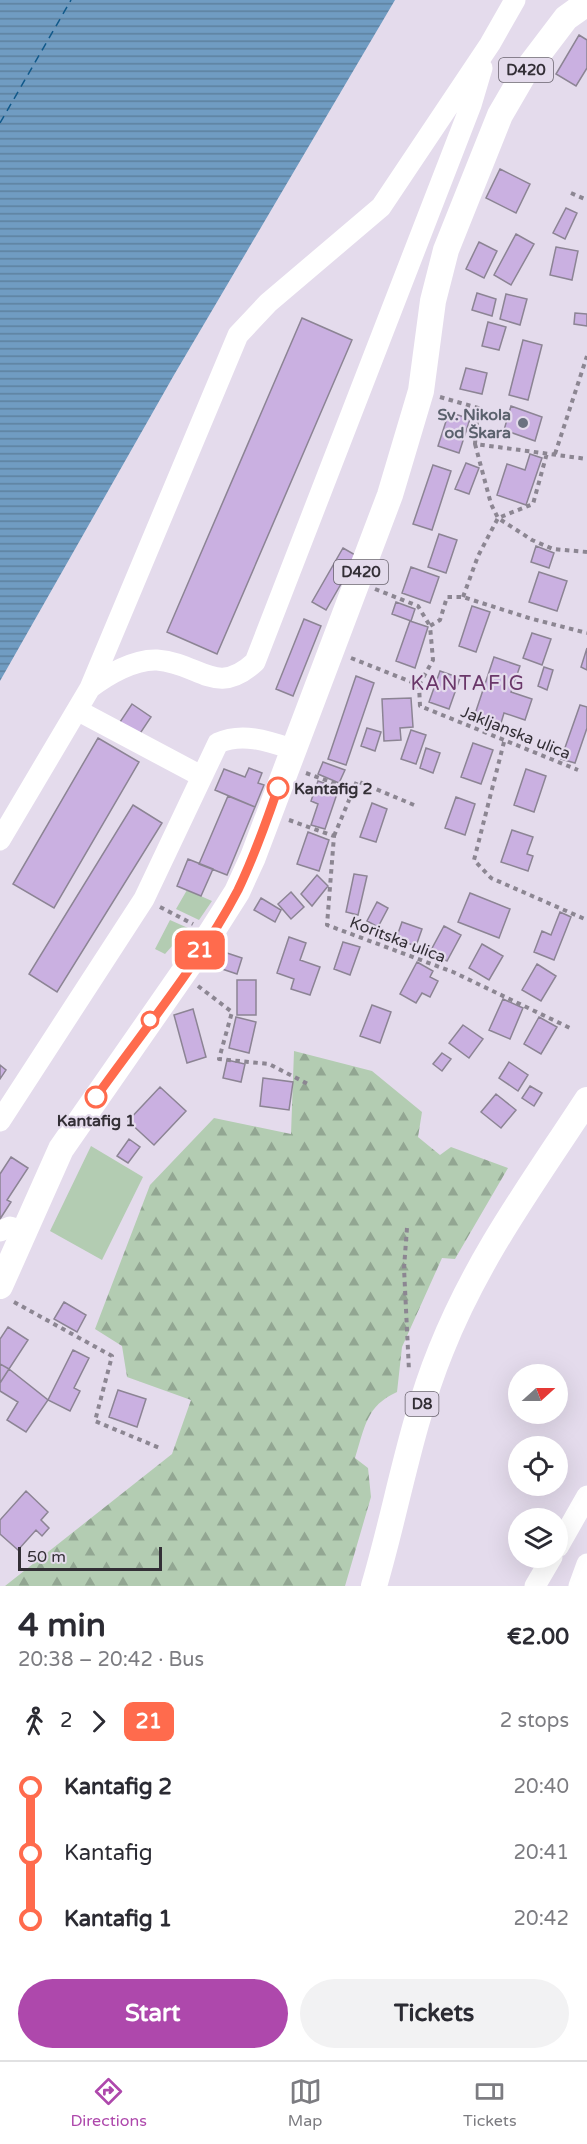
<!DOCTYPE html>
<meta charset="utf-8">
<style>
:root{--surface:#fff;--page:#f2f2f3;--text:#2b2b33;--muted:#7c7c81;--line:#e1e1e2;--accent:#ae48ac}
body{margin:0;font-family:"Varela Round",sans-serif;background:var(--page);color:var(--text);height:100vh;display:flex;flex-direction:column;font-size:22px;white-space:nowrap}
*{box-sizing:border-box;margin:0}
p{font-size:20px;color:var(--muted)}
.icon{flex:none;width:33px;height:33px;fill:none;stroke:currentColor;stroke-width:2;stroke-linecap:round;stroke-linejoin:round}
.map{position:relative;height:1586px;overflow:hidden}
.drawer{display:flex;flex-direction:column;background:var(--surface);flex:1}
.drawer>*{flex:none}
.badge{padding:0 12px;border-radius:9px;font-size:21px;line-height:39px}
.needle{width:39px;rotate:69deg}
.controls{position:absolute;left:508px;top:1364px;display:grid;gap:12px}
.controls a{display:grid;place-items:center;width:60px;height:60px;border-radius:50%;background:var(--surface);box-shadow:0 6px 24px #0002;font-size:30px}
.scale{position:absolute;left:18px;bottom:15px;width:144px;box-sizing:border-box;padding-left:6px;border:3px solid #332f36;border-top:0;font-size:16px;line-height:21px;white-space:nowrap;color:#332f36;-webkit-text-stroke:4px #e4dbec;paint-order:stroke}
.map>.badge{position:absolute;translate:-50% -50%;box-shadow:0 0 0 3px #fff}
.legs{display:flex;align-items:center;gap:9px;height:66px;padding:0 18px;font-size:20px}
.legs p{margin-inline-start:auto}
.summary{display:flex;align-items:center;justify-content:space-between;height:102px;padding:0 18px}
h1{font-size:33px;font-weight:800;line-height:45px}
.cta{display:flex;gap:12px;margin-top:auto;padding:12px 18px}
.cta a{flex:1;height:69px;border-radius:36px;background:var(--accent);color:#fff;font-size:24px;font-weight:800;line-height:69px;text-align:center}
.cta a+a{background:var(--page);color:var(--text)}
ul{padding:0 18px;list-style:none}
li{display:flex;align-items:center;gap:21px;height:66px;font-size:22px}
li i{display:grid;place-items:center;width:9px;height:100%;margin:0 8px;background:currentColor}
li i::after{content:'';width:15px;height:15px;margin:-8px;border:4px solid;border-radius:50%;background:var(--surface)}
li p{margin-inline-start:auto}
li:first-child i{background:linear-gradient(#0000 50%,currentColor 0)}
li:last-child i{background:linear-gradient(currentColor 50%,#0000 0)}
.tab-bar{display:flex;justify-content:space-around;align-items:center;height:84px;border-top:2px solid var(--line);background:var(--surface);font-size:16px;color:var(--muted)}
.tab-bar a{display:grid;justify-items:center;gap:3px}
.tab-bar .active{color:var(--accent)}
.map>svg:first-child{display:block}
.green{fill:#b3ccb2}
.forest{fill:url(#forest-firs)}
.water{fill:url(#water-rules)}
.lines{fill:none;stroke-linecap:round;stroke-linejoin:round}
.ferry{stroke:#11598a;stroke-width:1.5;stroke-dasharray:8 6;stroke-linecap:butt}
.building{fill:#cab0e1;stroke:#8c8494;stroke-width:1.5}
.path{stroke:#8c8692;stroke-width:4;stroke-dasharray:4.5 4.5;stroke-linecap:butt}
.minor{stroke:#fff;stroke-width:21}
.major{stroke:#fff;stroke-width:26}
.line-1-casing{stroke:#fff;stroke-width:14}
.line-1{stroke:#ff6b4d;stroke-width:9}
.worship-dot{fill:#6b7280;stroke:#e4dbec;stroke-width:2}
.stop-1-dot{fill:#fff;stroke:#ff6b4d;stroke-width:3}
.labels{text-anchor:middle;stroke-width:4.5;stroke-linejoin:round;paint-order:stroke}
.shield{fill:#e4dbec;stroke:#68636d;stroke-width:1.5}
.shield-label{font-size:15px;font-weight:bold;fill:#332f36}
.worship-label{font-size:16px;font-weight:bold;fill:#5b616d;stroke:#e4dbec;text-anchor:end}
.street-label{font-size:16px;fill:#332f36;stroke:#e4dbec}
.stop-label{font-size:16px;font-weight:bold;fill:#332f36;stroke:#e4dbec;text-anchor:start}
.quarter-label{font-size:20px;letter-spacing:1.5px;fill:#6a3769;stroke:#e4dbec}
</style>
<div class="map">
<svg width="587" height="1586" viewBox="0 0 587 1586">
<defs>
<pattern id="forest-firs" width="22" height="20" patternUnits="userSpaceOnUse" patternTransform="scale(1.5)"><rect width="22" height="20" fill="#b3ccb2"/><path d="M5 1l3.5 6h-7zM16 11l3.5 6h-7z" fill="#92a692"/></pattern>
<pattern id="water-rules" width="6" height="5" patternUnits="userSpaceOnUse" patternTransform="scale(1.5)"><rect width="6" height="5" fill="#709cc2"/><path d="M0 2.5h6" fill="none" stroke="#5d809e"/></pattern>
</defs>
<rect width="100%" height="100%" fill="#e4dbec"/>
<path class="green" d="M187,890l25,11 -13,19 -23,-11z
M170,920l18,8 -23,26 -10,-5z
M91,1146l52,31 -41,83 -52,-29z"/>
<path class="forest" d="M294,1051l78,20 50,41 -4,25 22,18 11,-8 57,21 -53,91 -13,-1 -40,89 -5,45c-31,14 -32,35 -42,66l13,10 3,29 -26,89h-340l167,-132 19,-54 -64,-23 -5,-31 -27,-17 55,-144 64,-67 77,16z"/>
<path class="water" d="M0,0h395l-221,375 -174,306z"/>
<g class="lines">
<path class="ferry" d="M0,123l71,-123"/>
</g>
<path class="building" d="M579,35l8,5v28l-11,18 -20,-12z
M500,169l30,15 -14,29 -30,-15z
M566,208l11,5 -12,26 -12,-6z
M516,234l18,10 -23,41 -17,-10z
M479,242l18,9 -13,27 -18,-9z
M556,247l22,4 -6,29 -22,-5z
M477,293l19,6 -4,17 -20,-6z
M506,294l21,5 -7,26 -20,-6z
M575,313l12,1v12l-13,-2z
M302,318l50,22 -135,314 -50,-22z
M488,322l18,5 -7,23 -17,-4z
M523,340l19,5 -14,55 -19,-5z
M466,368l21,5 -5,21 -22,-5z
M511,406l31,11 -7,24 -31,-11z
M449,412l21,7 -11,34 -21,-7z
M530,454l12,4 -16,47 -29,-10 10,-31 18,6z
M466,463l13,5 -10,26 -14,-5z
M433,465l18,6 -19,59 -19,-6z
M439,534l18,6 -11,33 -18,-6z
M536,546l18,7 -5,15 -18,-6z
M343,548l14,8 -31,54 -14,-8z
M411,567l28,10 -9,26 -28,-10z
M539,572l28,9 -10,30 -28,-9z
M396,602l19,7 -4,12 -19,-7z
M472,606l18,6 -14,40 -17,-6z
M304,619l17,7 -28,70 -17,-7z
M410,621l18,6 -13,41 -19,-7z
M532,633l19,6 -9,26 -19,-7z
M587,648v22l-6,-3z
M494,657l26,9 -9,26 21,7 -7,21 -21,-7 -3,10 -26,-9z
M544,667l9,3 -6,20 -9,-4z
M440,671l20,7 -11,31 -20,-7z
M356,676l18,7 -28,82 -18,-6z
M411,698l2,29 -13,1 1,12 -17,1 -2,-42z
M132,704l19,13 -14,21 -19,-13z
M580,705l7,2v21l-12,35 -14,-4z
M367,728l14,4 -6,19 -14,-5z
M411,730l15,5 -10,29 -15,-5z
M98,738l41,24 -85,146 -41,-24z
M473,743l20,7 -12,34 -20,-7z
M426,748l14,5 -7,20 -13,-5z
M323,762l22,8 -6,13 -21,-9z
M249,768l13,5 -4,10 6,2 -9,22 -40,-17 9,-21 21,8z
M526,769l20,7 -12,36 -20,-7z
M318,781l21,7 -14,41 -14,-4 7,-21 -7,-3z
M228,796l27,11 -28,68 -28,-11z
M456,797l19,7 -10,31 -20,-7z
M372,803l15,6 -11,33 -16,-5z
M133,805l29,18 -105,169 -28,-18z
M512,830l21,7 -6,17 6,2 -5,15 -27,-9z
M308,832l21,8 -10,31 -22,-7z
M188,859l25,10 -12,27 -24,-10z
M354,874l13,2 -9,39 -12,-3z
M317,875l11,11 -16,20 -11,-12z
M291,892l13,15 -13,12 -13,-15z
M470,893l40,16 -11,29 -41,-16z
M261,898l20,12 -6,12 -21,-12z
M377,902l11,6 -10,19 -11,-6z
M560,912l11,5 -17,43 -20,-8 8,-21 9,4z
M402,922l20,7 -6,17 -20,-7z
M444,926l17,9 -14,26 -17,-9z
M289,937l17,6 -6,17 20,7 -10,28 -19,-6 3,-10 -17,-6z
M343,942l17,5 -10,28 -16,-6z
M482,944l21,12 -14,24 -20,-12z
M224,952l18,6 -5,16 -18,-6z
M417,962l16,9 -3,6 8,4 -8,16 -8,-4 -6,10 -16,-9z
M537,964l19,12 -15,25 -19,-11z
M237,980h19v35h-19z
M503,999l20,9 -13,31 -21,-9z
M372,1005l19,7 -11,31 -20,-7z
M193,1009l13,48 -19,6 -13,-48z
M236,1017l20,5 -7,31 -20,-5z
M539,1017l18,10 -16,27 -17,-10z
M463,1025l20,14 -14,19 -20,-15z
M442,1053l9,6 -9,12 -9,-7z
M227,1060l18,4 -4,18 -18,-4z
M509,1062l19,13 -10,16 -19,-13z
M0,1065l6,5 -6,9z
M263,1078l30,4 -4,28 -29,-4z
M530,1086l12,7 -8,13 -12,-8z
M160,1087l26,24 -32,34 -26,-24z
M496,1094l20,16 -15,18 -20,-16z
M129,1139l11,8 -12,16 -11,-7z
M11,1157l17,11 -21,32 4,2 -11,17v-45z
M64,1302l22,13 -9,17 -23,-13z
M8,1327l20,13 -19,29 -9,-5v-25z
M73,1350l16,8 -15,30 6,3 -10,20 -22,-11z
M0,1364l9,5 -9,14z
M9,1369l39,31 -22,32 -19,-12 11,-18 -18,-11v-8z
M118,1390l28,9 -9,28 -28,-10z
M26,1491l22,21 -7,8 8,8 -7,8 -6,-6 -18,20 -18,-16v-14z"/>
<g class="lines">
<path class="path" d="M571,193l16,7
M440,397l38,11 -3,36 112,15
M475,444l16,60 7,14 34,22 21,9 34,3
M555,454l32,-98
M375,589l43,17 12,20
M463,597l15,-41 20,-38 35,-14 14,-51
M351,658l68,27 1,21 158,64
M419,685l14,-25 -3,-34 10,-6 7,-23h16l66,21 58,15
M504,742l-30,118 17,18 96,42
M306,773l47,17
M289,820l45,16 -7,89 126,47 117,56
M334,836l23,-55 57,24
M160,907l33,17
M198,986l34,26 -13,47 50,5 39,20
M407,1228l-3,40 5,103
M14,1302l98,54 -17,65 67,28"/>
<path class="minor" d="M90,688c17,-13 44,-29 67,-28 43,3 59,38 98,2l216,-557 11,-37
M77,710l124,66
M0,840l90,-152 148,-353 30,-32 113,-96 109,-163 25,-44
M0,1121l144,-222 74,-156c24,-11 50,-2 74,6
M0,1231l10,-4 14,4
M558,1547l29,-51
M535,1586l17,-29
M579,1586l8,-22"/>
<path class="major" d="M0,1286l61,-137 150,-216 26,-41 16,-35 137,-362 31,-104 12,-90 13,-51 54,-135 25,-43 41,-54 21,-15
M374,1586c23,-78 36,-160 67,-236 37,-93 92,-167 146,-250"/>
</g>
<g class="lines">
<g class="line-1-casing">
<path id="line-1" d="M96,1097c47,-66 105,-136 142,-207 16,-33 28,-67 40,-102"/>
</g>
<use href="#line-1" class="line-1"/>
</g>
<circle class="worship-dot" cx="523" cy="423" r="6"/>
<g class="stop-1-dot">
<circle cx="278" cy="788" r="10"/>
<circle cx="150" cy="1020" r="8"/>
<circle cx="96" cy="1097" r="10"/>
</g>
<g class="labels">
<g class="shield">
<rect x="499" y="58" width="54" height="24" rx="4.5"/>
<rect x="334" y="560" width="54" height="24" rx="4.5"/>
<rect x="405.5" y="1392" width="33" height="24" rx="4.5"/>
</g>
<g class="shield-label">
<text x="526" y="75">D420</text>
<text x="361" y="577">D420</text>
<text x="422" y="1409">D8</text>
</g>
<g class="worship-label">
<text x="511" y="420">Sv. Nikola<tspan x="511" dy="18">od Škara</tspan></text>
</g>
<g class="street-label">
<text transform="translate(516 732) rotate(22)" y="6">Jakljanska ulica</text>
<text transform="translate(398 939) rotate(21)" y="6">Koritska ulica</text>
</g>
<g class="stop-label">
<text x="294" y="794">Kantafig 2</text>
<text x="96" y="1126" text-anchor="middle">Kantafig 1</text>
</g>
<g class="quarter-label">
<text x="468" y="690">KANTAFIG</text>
</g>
</g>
</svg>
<div class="controls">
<a><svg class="needle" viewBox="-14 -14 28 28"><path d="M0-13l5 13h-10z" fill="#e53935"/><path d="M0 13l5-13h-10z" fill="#7c7c81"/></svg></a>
<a><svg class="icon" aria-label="locate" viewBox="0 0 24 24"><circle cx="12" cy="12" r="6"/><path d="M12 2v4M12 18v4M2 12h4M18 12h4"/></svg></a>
<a><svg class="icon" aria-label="layers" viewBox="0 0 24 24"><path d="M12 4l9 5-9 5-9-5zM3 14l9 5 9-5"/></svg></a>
</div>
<div class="scale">50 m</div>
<b class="badge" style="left:200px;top:950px;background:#ff6b4d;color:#fff">21</b>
</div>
<section class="drawer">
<div class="summary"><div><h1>4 min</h1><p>20:38 – 20:42 · Bus</p></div><b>€2.00</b></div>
<div class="legs"><svg class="icon" aria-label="walk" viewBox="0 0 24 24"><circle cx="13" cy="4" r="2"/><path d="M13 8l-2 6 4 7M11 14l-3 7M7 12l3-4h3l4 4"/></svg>2<svg class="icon" aria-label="forward" viewBox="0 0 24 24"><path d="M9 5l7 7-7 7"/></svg><b class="badge" style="background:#ff6b4d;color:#fff">21</b><p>2 stops</p></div>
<ul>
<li><i style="color:#ff6b4d"></i><b>Kantafig 2</b><p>20:40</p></li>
<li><i style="color:#ff6b4d"></i><span>Kantafig</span><p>20:41</p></li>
<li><i style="color:#ff6b4d"></i><b>Kantafig 1</b><p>20:42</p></li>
</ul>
<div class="cta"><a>Start</a><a>Tickets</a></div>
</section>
<nav class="tab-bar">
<a class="active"><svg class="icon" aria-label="directions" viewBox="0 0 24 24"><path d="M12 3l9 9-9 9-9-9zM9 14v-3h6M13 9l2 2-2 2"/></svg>Directions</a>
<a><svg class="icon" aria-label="map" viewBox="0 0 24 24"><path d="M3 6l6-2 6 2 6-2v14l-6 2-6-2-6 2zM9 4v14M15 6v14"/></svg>Map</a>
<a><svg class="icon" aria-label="tickets" viewBox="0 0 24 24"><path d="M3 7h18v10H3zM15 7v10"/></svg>Tickets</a>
</nav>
